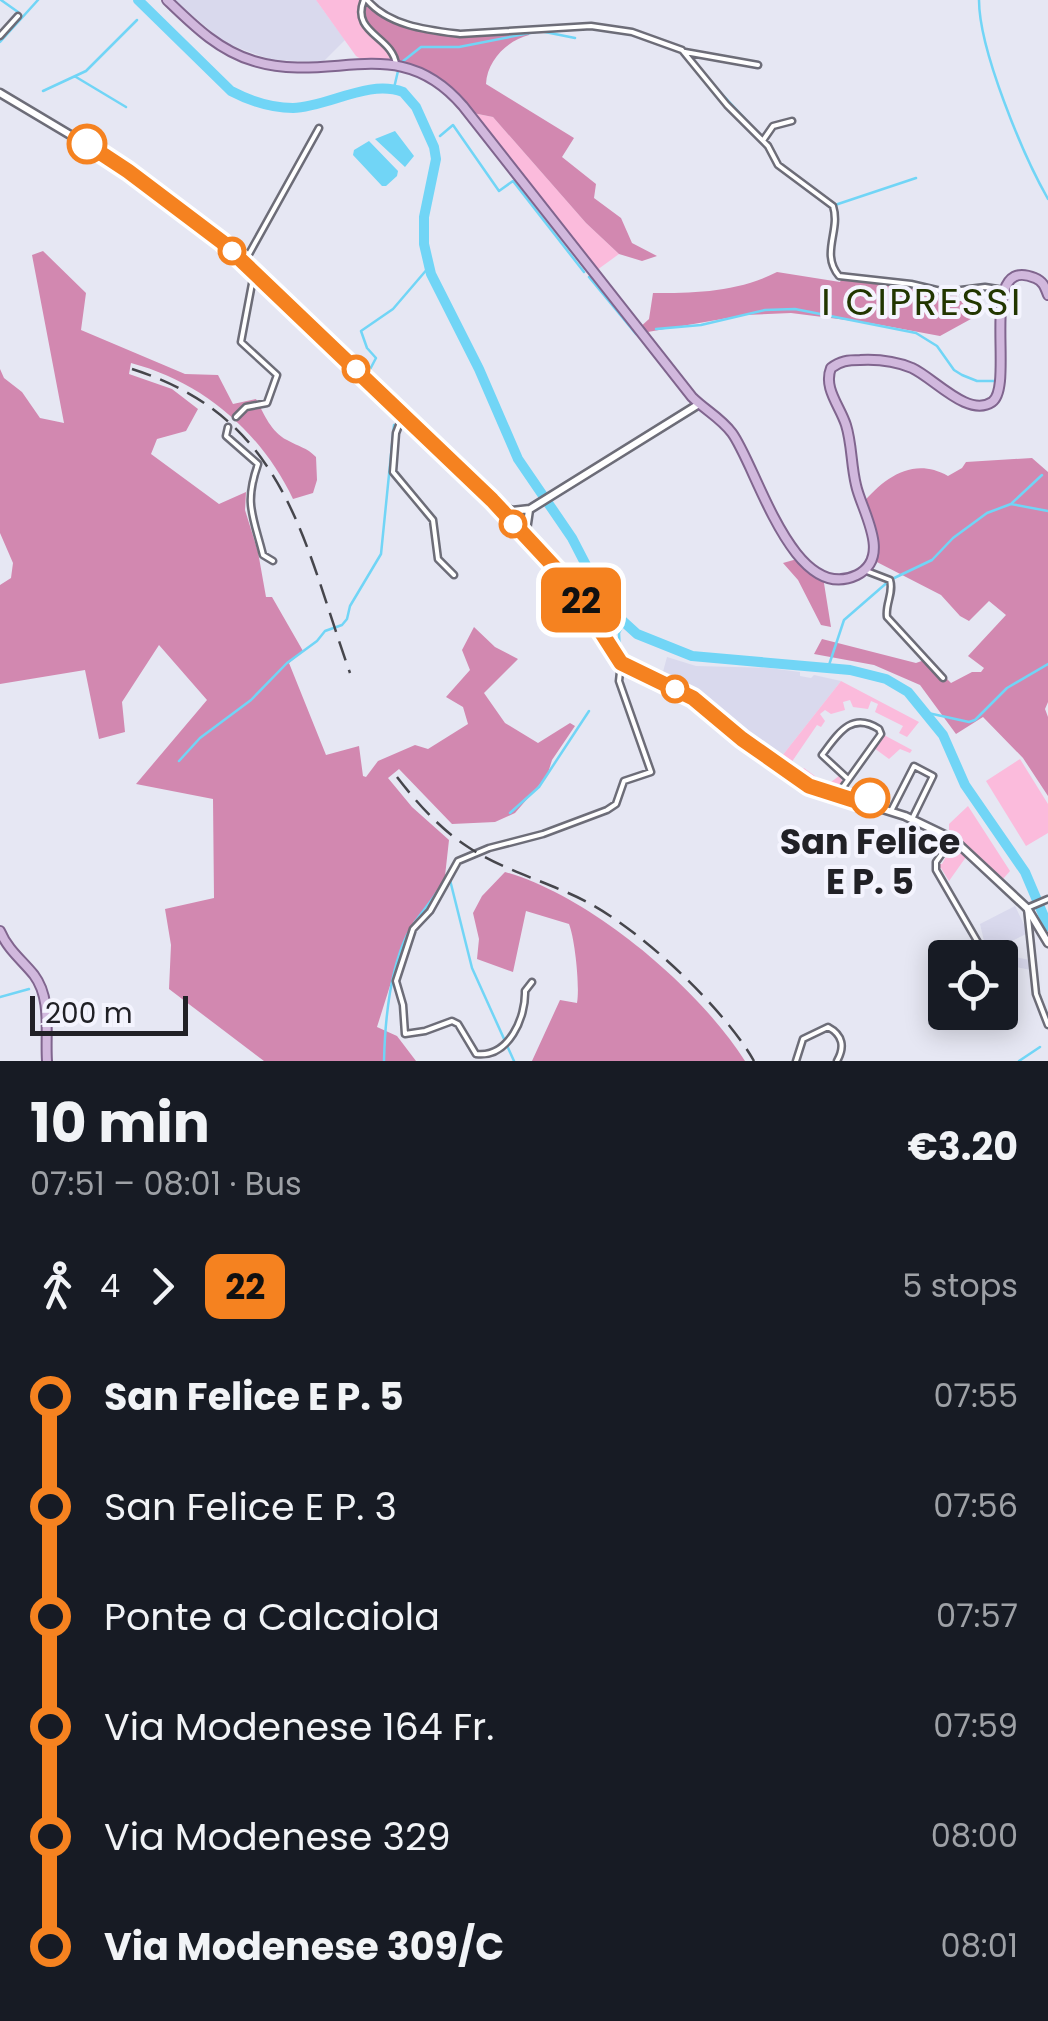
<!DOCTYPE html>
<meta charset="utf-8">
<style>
:root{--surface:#171b24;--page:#20242c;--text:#f1f3f6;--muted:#9ea1a6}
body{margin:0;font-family:Poppins,sans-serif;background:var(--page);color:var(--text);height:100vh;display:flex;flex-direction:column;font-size:38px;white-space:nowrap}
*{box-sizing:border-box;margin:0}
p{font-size:32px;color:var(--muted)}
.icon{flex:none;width:55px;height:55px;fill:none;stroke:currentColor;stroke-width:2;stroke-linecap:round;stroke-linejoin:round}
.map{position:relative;height:1061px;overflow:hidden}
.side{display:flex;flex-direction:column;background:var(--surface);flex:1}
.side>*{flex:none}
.badge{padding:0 20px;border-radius:15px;font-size:35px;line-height:65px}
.tools{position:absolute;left:928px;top:940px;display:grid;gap:20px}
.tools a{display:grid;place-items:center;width:90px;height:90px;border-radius:10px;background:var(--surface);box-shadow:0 5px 25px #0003;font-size:50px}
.scale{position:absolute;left:30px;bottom:25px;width:158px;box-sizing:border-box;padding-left:10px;border:5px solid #212126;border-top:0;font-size:28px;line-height:35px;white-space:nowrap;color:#212126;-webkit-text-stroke:8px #f4f4fe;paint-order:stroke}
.map>.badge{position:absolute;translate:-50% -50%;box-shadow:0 0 0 5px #fff}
.legs{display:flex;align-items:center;gap:15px;height:110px;padding:0 30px;font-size:32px}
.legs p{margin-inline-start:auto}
.head{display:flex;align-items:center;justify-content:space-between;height:170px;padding:0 30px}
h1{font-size:55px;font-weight:700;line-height:75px}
ul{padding:0 30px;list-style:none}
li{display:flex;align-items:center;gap:35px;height:110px;font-size:38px}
li i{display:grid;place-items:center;width:15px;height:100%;margin:0 12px;background:currentColor}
li i::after{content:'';width:25px;height:25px;margin:-12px;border:8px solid;border-radius:50%;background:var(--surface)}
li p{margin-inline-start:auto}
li:first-child i{background:linear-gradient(#0000 50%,currentColor 0)}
li:last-child i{background:linear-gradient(currentColor 50%,#0000 0)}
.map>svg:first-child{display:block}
.built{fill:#d9d9ed}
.green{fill:#fbbbdc}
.forest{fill:#d288b0}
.water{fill:#71d5f6}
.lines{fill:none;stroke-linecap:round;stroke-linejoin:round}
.stream{stroke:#71d5f6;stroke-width:2.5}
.river{stroke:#71d5f6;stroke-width:10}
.street-casing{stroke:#6d6d78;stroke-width:9}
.secondary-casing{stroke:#6d6d78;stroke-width:11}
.primary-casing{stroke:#80658e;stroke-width:12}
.street{stroke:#fff;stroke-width:4}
.secondary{stroke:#fff;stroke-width:6}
.primary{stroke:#d1b8dd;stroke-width:8}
.rail{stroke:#46464c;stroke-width:2.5;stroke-dasharray:20 10;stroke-linecap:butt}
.line-1-casing{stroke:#fff;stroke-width:22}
.line-1{stroke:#f58220;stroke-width:15}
.stop-1-dot{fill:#fff;stroke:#f58220;stroke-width:5}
.labels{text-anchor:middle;stroke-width:8;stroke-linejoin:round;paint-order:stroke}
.stop-label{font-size:35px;font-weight:bold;fill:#212126;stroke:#f4f4fe}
.neighbourhood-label{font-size:38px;letter-spacing:2.5px;fill:#223600;stroke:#f4f4fe}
</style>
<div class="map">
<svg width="1048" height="1061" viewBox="0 0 1048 1061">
<rect width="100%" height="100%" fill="#e6e7f3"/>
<path class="built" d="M174,0h142l29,40 -22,22 -51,-2 -47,-17z
M667,657l29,9 73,2 31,4v4l11,2 3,-3 27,6 -63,80 -51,-38 -25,-24 -41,-20z
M1015,906l13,27 -18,9 5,15 15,3 1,10 -15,-3 -32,-26 -4,-17z"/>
<path class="green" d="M316,0h49l12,37 16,14 3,9 -35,-1 -5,-3z
M473,113l20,4 93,106 33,31 -22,16z
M841,681l78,41 -12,15 -8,-4 4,-7 -28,-14 3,-8 -7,-3 -3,8 -15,-2 -3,-7 -7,2 2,8 -14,4 -6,-4 -5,4 5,7 -4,6 -4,-2 -28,41 11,6 4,-4 23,17 12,-9 4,6 -12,9 -23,-9 -30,-21z
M884,735l28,15 -2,3 -10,-4 -11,10 -15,-11z
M1020,759l28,45v29l-22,13 -40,-65z
M968,806l42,65 -7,8 -54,-48v-7z
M952,845l14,12 -17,24 -8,-13h-4v-4h5z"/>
<path class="forest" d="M365,0c47,39 108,32 165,29l-1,6c-21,5 -42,25 -43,49l88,54 -12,19 34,27 -2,14 27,20 11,25 25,13 -15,5 -23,-7 -33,-31 -93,-106 -20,-4 -37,-36 -40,-17c-3,-13 -25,-31 -34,-43z
M43,251l43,42 -5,37 104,44 33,1 15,29 23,-5c8,15 15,33 31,41 12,7 19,7 29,17l1,23 -4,13 -20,6c-32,-67 -90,-117 -162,-136l-2,11 43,15 26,20 -12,22 -29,8 -6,15 68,50 27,-12 -1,18 13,42 8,45h6l31,54 -14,12 37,92 33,-9 4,30 3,1 12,-16 37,-16 13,4 40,-25 -5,-17 -17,-10 24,-27 -8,-20 12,-23 21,20 23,12 -34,34 21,30 33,20 32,-20 5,3 -23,34 -5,16 -32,37 -20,9 -43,2 -53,-55 -11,9 24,29 37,33 -4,36 -17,34 -14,11 -9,17 -28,89 20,9 19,25h-152l-95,-72 2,-44 -6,-36 49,-11 -1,-99 -77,-15 71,-84 -48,-55 -37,57 3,30 -26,7 -14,-69 -85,14v-99l11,-7 2,-15 -13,-30v-164l4,9 18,14 18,26 24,5 -32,-168z
M777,272l63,10 2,-4 115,14v9h15l8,13 -40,22 -70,-13 -79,-10 -46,2 -103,18 -4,-4 11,-10 4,-26c43,0 85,-1 124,-21z
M1032,458l16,14v230l-3,7 3,8v79l-25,-38 -40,-41 -27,17 -36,-49 -46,-20 -60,-11 8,-15 94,24 11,-4 24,24 21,-11h9l3,-4 -16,-12 38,-41 -17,-14 -20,20 -9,-5 -19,-21 -70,-36 2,-9 -11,-46c22,-26 51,-48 86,-28l14,-8 4,-6z
M797,559l26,18 8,50 -10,-2 -23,-45 -15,-17z
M505,872c85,24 193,115 240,189h-213l28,-61 17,3c3,-16 -2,-64 -8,-79l-43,-13 -13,61 -36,-13 2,-20 -6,-26 9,-17z"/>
<path class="water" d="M395,131l19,25 -9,11 -30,-28z
M369,141l29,30 -1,5 -11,10h-4l-29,-31 1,-5z"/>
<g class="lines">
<path class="stream" d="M1,0l17,12
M979,0c0,50 44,155 69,199
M0,42l38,-42
M402,62l19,-15h38l81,-16 35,7
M76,77l50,30
M706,77l56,60
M394,88l4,-17
M43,91l43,-20 51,-51
M440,136l13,-11 46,66 14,-10 71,91
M792,173l43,32 81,-27
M589,277l47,57
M656,329l45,-4 64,-15 30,-1 121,24 21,13 17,24 8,5 15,6h18
M367,375l9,-17 -9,-10 -6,-17 32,-22 36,-42
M1012,503l30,-28
M620,654l-1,-21 5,-10
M828,668l16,-48 46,-40 42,-20 21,-22 34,-25 24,-9 37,7
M928,713l41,9 6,-2 32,-32 41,-24
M179,761l21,-23 51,-38 36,-37 30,-22 8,-10 17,-6 5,-6 3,-13 31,-52 13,-129
M510,813l29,-26 50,-76
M450,880l22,88 42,93
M0,997l29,-8
M384,1061c1,-40 5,-89 23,-126 10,-20 29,-36 40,-60
M1019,1061l21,-14"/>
<path class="river" d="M138,0l93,91c19,10 40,17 62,17 35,-1 75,-29 110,-16l13,15 18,40 2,12 -12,58v27l7,30 48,95 39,90 54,79 29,56 14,20 22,20 55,22 158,14 36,9 22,13 35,43 22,50 60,87 23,54"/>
<g class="street-casing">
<path id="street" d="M364,0c-14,33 30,37 32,65
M367,0c22,26 61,30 93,34l131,-8 41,6 50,18 45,55 41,41 10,19 55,41c8,25 -13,47 6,70l72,8 34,8 40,-5 19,3
M0,36l18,-20
M685,52l73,13
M764,139l9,-13 19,-5
M244,263l75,-135
M403,415l-7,18 -3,39 40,48 5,39 16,16
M236,417l10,-10 21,-4 10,-28 -36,-33 13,-69
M228,427l-2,9 32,28c-14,40 -5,51 5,91l10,6
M864,570l26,10c4,13 -5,24 -3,37l56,61
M838,794l43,-60 -2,-5c-28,-18 -41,5 -57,26l26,24
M891,811l23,-45 19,10 -21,43
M951,841l-15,21v8l51,88
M1048,899l-21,9 9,86 12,31
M532,982l-7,9c1,26 -16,67 -49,63l-18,-30 -6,-3 -27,10 -20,3 -2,-29 -7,-24 17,-52 17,-18 28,-50 31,-13 54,-14 64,-24 9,-6 8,-23 27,-9 -32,-91 2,-18
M796,1061l7,-22 25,-12c15,8 17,20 9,34"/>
</g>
<g class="secondary-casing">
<path id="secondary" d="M0,93l119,71 113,88 262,250 77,83 50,78 72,35 49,41 67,47 96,30 48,23 74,69 21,35
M497,504l15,7 18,-2 169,-105
M525,537l4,-27"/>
</g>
<g class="primary-casing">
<path id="primary" d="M167,0c26,25 52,51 87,61 79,24 144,-31 209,45l229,291c13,13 29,21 40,36 25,34 61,173 125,142 36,-18 4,-65 -1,-90 -5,-20 -4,-41 -10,-60 -6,-19 -23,-37 -15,-57 9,-7 17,-8 29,-8 18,-1 35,1 52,8 22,10 56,50 80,34 24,-16 -16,-149 43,-124 8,3 10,9 13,17
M0,931c8,19 22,29 34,44 18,24 11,58 13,86"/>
</g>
<use href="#street" class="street"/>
<use href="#secondary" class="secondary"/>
<use href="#primary" class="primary"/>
<path class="rail" d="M132,369c154,49 170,169 218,304
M397,777c20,26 43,52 71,70 36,24 81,35 119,55 55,29 136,105 167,159"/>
</g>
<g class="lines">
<g class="line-1-casing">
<path id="line-1" d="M87,144l41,27 94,71 270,258 79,85 50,78 72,35 49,41 67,47 47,15 14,-3"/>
</g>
<use href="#line-1" class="line-1"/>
</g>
<g class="stop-1-dot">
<circle cx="87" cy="144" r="18"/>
<circle cx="232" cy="251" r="12"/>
<circle cx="356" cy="369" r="12"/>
<circle cx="513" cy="524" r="12"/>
<circle cx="675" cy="689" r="12"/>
<circle cx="870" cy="798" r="18"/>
</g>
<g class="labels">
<g class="stop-label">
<text x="870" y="854">San Felice<tspan x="870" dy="40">E P. 5</tspan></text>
</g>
<g class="neighbourhood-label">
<text x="922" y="315">I CIPRESSI</text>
</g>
</g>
</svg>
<div class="tools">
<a><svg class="icon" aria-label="locate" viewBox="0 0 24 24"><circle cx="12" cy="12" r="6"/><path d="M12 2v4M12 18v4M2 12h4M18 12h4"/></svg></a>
</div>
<div class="scale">200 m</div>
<b class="badge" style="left:581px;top:600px;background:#f58220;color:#111">22</b>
</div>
<section class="side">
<div class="head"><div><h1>10 min</h1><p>07:51 – 08:01 · Bus</p></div><b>€3.20</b></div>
<div class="legs"><svg class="icon" aria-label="walk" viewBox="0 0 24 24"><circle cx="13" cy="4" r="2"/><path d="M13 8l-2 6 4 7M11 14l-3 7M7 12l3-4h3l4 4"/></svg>4<svg class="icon" aria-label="forward" viewBox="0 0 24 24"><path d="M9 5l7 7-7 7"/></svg><b class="badge" style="background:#f58220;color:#111">22</b><p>5 stops</p></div>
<ul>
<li><i style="color:#f58220"></i><b>San Felice E P. 5</b><p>07:55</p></li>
<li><i style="color:#f58220"></i><span>San Felice E P. 3</span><p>07:56</p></li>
<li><i style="color:#f58220"></i><span>Ponte a Calcaiola</span><p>07:57</p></li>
<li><i style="color:#f58220"></i><span>Via Modenese 164 Fr.</span><p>07:59</p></li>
<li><i style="color:#f58220"></i><span>Via Modenese 329</span><p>08:00</p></li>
<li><i style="color:#f58220"></i><b>Via Modenese 309/C</b><p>08:01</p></li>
</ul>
</section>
